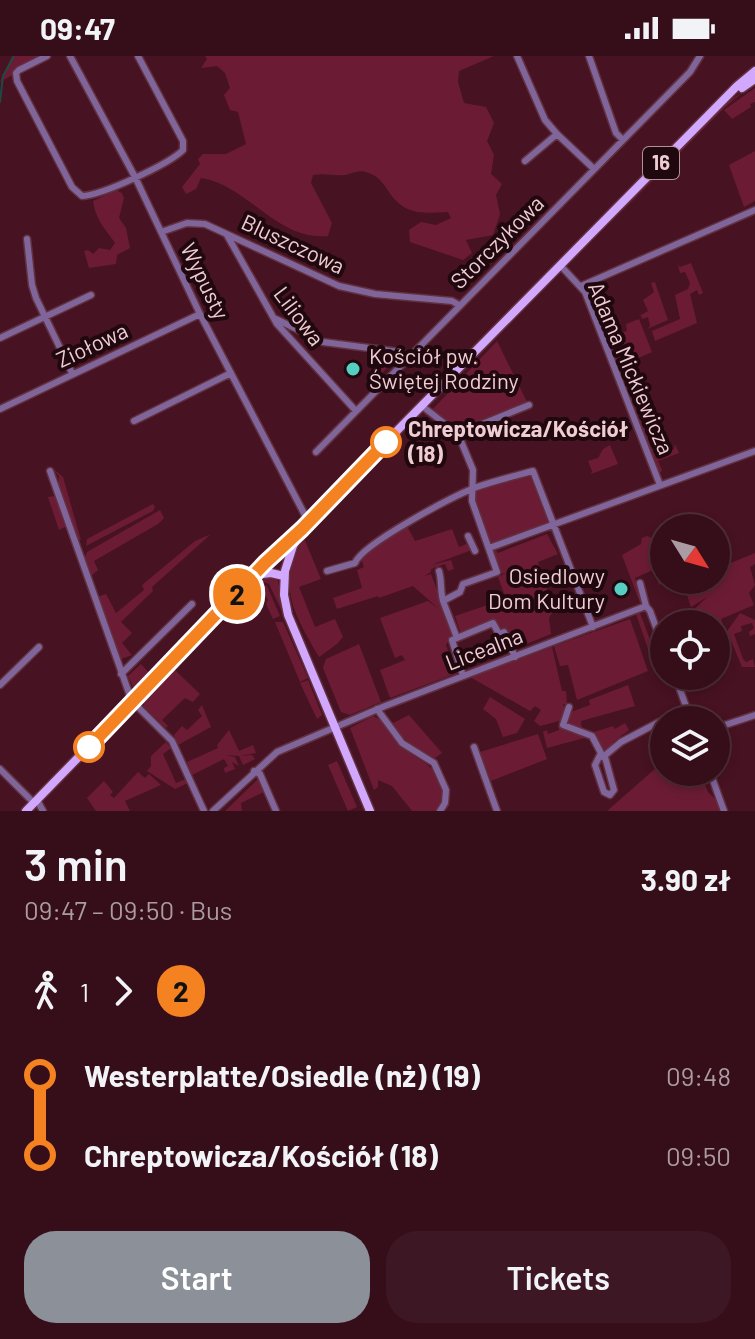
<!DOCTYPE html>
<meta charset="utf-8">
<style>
:root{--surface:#350e1a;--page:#3d1723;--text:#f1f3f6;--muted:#aa9ca2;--line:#4f2e39;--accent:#8c9099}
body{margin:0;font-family:Barlow,sans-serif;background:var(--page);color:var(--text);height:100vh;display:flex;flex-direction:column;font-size:30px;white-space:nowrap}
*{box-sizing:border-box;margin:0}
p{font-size:26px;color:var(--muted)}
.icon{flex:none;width:44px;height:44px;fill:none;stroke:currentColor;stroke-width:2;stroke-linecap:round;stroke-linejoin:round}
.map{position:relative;height:755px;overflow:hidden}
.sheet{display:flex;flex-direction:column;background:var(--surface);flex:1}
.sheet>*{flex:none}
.badge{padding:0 16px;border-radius:26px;font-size:28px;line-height:52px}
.needle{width:52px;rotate:127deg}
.tools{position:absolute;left:650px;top:458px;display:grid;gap:16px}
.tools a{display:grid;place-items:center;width:80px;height:80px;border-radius:50%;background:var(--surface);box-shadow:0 4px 12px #0003,0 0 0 2px var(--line);font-size:40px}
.map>.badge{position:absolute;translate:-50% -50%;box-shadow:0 0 0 4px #fff}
.legs{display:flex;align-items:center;gap:12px;height:88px;padding:0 24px;font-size:26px}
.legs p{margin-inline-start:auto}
.summary{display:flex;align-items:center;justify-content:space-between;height:136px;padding:0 24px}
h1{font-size:44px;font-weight:600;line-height:60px}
.action{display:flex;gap:16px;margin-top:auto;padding:16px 24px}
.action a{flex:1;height:92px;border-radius:32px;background:var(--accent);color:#fff;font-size:32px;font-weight:600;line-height:92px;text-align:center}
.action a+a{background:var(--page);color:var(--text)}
ul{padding:0 24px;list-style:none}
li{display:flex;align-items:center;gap:28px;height:80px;font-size:30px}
li i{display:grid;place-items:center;width:12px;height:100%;margin:0 10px;background:currentColor}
li i::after{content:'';width:20px;height:20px;margin:-10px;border:6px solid;border-radius:50%;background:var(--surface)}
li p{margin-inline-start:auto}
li:first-child i{background:linear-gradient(#0000 50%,currentColor 0)}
li:last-child i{background:linear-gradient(currentColor 50%,#0000 0)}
.status{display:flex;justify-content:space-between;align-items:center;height:56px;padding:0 40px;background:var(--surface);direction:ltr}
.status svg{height:22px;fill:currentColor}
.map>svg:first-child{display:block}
.green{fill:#6b1c34}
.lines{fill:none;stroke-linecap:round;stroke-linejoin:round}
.stream{stroke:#1c4a45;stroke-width:2}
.minor-casing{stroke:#62303e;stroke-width:9}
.major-casing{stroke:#62303e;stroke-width:11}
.minor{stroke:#7f659a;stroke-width:6}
.major{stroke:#d2a8fe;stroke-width:8}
.line-1-casing{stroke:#fff;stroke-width:18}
.line-1{stroke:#f58220;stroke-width:12}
.poi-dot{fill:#57cec2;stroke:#1f080e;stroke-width:3}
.stop-1-dot{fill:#fff;stroke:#f58220;stroke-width:4}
.labels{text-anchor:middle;stroke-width:8;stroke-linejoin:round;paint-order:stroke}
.shield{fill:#1f080e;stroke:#b19298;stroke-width:2}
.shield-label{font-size:20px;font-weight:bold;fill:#f0cdd3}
.street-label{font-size:22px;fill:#f0cdd3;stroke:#1f080e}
.poi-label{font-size:22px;fill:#f0cdd3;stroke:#1f080e;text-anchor:start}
.stop-label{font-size:22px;font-weight:bold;fill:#f0cdd3;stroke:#1f080e;text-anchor:start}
</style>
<div class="status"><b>09:47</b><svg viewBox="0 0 49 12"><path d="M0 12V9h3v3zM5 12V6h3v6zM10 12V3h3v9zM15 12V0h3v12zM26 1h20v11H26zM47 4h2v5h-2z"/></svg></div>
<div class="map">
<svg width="755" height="755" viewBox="0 0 755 755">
<rect width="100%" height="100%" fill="#471222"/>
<path class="green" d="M12,0h34l-46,26z
M205,0h289l-35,15 -1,11 6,21 22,4 8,16 -7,18 7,14 -3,19 11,10 -6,11 4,19 -7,21 -27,5 6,13 -9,7 -53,-18 -1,-12 12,-8 15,3 15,-7 -3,-6c-23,1 -41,4 -57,-17 -6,-9 -11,-18 -22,-22 -10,-4 -14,0 -24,2 -10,1 -21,-2 -32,0l-2,8 21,40 -4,13c-52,5 -80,-51 -127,-58l-5,11 -10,5 -4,-7 18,-23 -2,-5 5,-5h23l20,-10 -8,-32 -8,-2 -6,-15 6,-7 -5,-15 -8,-7 -16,2 6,-9z
M755,26l-31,26 -121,123 120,-125z
M755,32v14l-5,2 1,3 -19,12 -8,-9z
M755,95v50l-11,6 -15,-42z
M116,134l6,3 2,5 -5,20 7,10 4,20 -13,7 -1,9 -27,4 -5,-17 4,-1 5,4 6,-6 11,2 5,-7c-10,-15 -19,-22 -22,-42z
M691,207l12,30 -4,2 -2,-5 -7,4 7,29 -42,18 -3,-10 28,-12 -5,-24 13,-6 2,-6 -5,-11 -5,1 -2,-8 2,2z
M655,226l13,38 -21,9 3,-3 -2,-9 -6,2 -3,-8 2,4 7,-4 -5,-11 11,-8 -3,-9z
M607,255l10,23 10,-3 -1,-7 13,-5 13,33 -34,15 -18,-49 3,-6z
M497,285l30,61 -63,27 -7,-7h-10l-15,-12z
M376,299l11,1 6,6 -12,12 -11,-8 -1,-5z
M648,360l16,37 10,-4 1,-5 4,9 -21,8 4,9 -2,3 -21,-54z
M610,389l8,19 -27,10 1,-3 -4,-10 10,-3 5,-9z
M51,411l12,10 18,63h-3l-20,-52 1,-12z
M535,418l15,48 -61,23 -17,-44 2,-13z
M55,440l12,30 -8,4 -11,-33z
M153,448l2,3 -2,4 -67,35 1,-7z
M160,454l4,8 -6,6 -64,37 4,9 -8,7 -6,-17 3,-8z
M407,470l8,15 37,-12 7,18 10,-4 3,7 -41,15 20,-5 3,9 -6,2 -3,-7 -14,5v3l-7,4 7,-2 22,59 -7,12 9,25 5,2 -70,26 -10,-28 25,-10 -3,-5 -7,3 -15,-40 48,-17 11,8 -26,-23 -34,12 -1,-2 -41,13 -4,-11 29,-10 -5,-18 7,-3 -4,-11z
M211,478l-59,53 1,4 -32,31 11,11 -10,10 10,12 -11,4 -24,-62 9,-3 10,19 28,-23 -2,-5 53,-44z
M547,478l11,20 -20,8 16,47 -5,9 2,16 -37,15 -19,-30 -34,15 -6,-18 51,-17 -8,-22 8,-4 -6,1 -7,-22 2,-3 3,4z
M647,480l17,7v37h5l-10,5 -6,-15 -18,8 7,17 -2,8 -18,-48 19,-11 1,-6z
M304,482l17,41 -22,8 16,40 20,-8 8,18 -6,7 -18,13c-24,-42 -44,-71 -15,-119z
M755,497v11l-5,3 5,18 -6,8 5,12 -33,14 7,21 -12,5v-21h-12l-4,-8 -12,-1 19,-18 -16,10 -9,-27h10l11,8 -3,-8h16v-11z
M261,520l12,1 5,4 7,37 -16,-34 -13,-5z
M257,527l10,3 13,30 -7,3 -7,-15 2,-4 -7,-11h-5l-18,18 -3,-1z
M638,555l2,2 22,59h-6l-20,-58z
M740,557l15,7v14l-5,2 -1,-4 5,-4 -2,-5 -11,3 1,5 -8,3 9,25 3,3 7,-3 2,8h-13l-15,-36z
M630,563l18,52 -71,29 -9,-35 -8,1 -6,-20z
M275,566h8l25,56 -8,4z
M359,588l22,58 -31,13 -9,-3 -18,-44 3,-9z
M552,591l10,44h4l1,14 -4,-1 3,10 -3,6 -23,6 -6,-5 7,-11 -6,-4 -5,5 -60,-34z
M141,608l11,12 -11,12 -7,1 -6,-13z
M175,614l25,24 -7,8 -8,-4 -23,22 6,6 -2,2 -22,-21 -1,-4z
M308,624l14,35 -5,4 -17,-36z
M628,629l7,21 -54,15 1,10 -15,-7 2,-17 2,5 19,-7 -1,-5z
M490,641l35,22 -8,14 -14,4 -7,-18 -13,-10z
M202,649l9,22 -33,18 -4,-10 8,-9 5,4 15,-14 -4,-6z
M409,659l33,38 -7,5 -23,-12 -19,-18v-5z
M373,660c14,6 17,17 27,28 22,23 34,13 44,53l-6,14h-26l-20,-25 -14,-6v7l-4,3 -24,-62z
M625,667l4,7 -17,13 2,5 -12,6 -8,-22 19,-6 2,3z
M558,670l30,11 -41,11 -4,-16 4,-2 1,4 11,-4z
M229,674l10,21 14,-6 3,8 -17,3 13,-1 3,4 -12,6 -4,-9 -14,-1 10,2 4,9 -7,-4 3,7 -10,4 -1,-5 4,-2 -4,-7 -32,16 -5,-13 31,-14 -1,-3z
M538,678l9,25 -56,22 -11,-29z
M166,686l5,6 -8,6 13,29 10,-4 2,4 -13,6 -28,-18 4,-5v-10z
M337,705l20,46 -9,4 -20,-46z
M664,705v11h36l8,20 10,10 2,9h-113z
M138,716l7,6 4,-4 12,11 -36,16 5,10h-34l-9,-13 17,-17 9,11 -3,3 4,3z
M258,723l6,13 -23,11 1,8h-17z"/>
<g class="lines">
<path class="stream" d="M0,46l3,-26 11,-20"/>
<g class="minor-casing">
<path id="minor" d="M47,0l-28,14 -3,3 1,8 55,106 10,9c21,-1 87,-32 101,-46v-9l-45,-85
M70,0l65,121 65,137 108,207
M517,0l28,64 12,14 37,35
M589,0l27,77 7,7
M525,105l32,-27
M161,176l26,-9 18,1 134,62 36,8 77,7 7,4
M227,179l50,89 79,87
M27,183l5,46 4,13 36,75
M560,209l25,27 75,193
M581,230l174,-76
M276,263l47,23 77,10 9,5
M0,282l91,-43
M422,350l36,28 15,36 -1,31 25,71 -34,12 -3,8 -17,9 14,37
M0,353l200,-95
M134,365l97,-48
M458,378l71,-29
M316,396l374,-380 10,-16
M50,415l79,222 4,9 39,39 32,70
M468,480l7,15
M489,492l266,-97
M327,515l28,-8c7,-19 97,-66 119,-75 19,-7 40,-12 59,-17l60,156
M439,515c3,10 1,19 4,30
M640,527l6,23 4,5 14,38
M121,618l71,-70
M463,620l-11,-36 41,-17 6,11 5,-2 11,25
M675,620l16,44
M0,629l39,-38
M569,651l-6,18 29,11 11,21 18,-15 65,-34
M377,653l25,34 32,20 12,27 -1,13 -5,8
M716,672l39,-13
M474,691l23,64
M600,699l-5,10 9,27 6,3 4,-5 -9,-33
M0,713l34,34
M254,715l6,3 16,37
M710,716l14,39
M37,744l6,11
M213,755l64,-59 108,-46 261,-100"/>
</g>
<g class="major-casing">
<path id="major" d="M742,32l13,-9
M254,519l17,-2 13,3
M26,755l272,-279
M370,755l-82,-196 -4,-20 1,-24 8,-25 15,-25 429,-435 18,-15"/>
</g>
<use href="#minor" class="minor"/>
<use href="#major" class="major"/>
</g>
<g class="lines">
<g class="line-1-casing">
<path id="line-1" d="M89,691l176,-184 37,-34 84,-87"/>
</g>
<use href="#line-1" class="line-1"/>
</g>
<g class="poi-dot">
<circle cx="353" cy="313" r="8"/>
<circle cx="621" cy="533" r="8"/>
</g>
<g class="stop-1-dot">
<circle cx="386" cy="386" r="14"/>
<circle cx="89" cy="691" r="14"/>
</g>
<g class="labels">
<rect class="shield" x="643" y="91" width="36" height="32" rx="6"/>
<g class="shield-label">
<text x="661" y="114">16</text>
</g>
<g class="street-label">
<text transform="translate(497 186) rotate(-45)" y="8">Storczykowa</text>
<text transform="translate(293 188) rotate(25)" y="8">Bluszczowa</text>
<text transform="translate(205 225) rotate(64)" y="8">Wypusty</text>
<text transform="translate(299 260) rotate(53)" y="8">Liliowa</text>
<text transform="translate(92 289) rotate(-25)" y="8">Ziołowa</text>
<text transform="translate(631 312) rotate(67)" y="8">Adama Mickiewicza</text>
<text transform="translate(484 593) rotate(-21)" y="8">Licealna</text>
</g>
<g class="poi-label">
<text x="369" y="308">Kościół pw.<tspan x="369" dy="25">Świętej Rodziny</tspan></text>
<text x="605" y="528" text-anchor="end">Osiedlowy<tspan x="605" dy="25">Dom Kultury</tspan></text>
</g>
<g class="stop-label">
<text x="408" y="381">Chreptowicza/Kościół<tspan x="408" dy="25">(18)</tspan></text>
</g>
</g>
</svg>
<div class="tools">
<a><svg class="needle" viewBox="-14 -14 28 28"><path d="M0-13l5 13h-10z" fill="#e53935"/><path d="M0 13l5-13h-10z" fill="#aa9ca2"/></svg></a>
<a><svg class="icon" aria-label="locate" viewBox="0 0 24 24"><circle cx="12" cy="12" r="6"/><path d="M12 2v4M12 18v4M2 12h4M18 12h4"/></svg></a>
<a><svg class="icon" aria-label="layers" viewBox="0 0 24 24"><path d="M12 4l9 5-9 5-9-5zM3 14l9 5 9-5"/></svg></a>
</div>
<b class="badge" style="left:237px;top:538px;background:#f58220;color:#111">2</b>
</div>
<section class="sheet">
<div class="summary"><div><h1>3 min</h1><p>09:47 – 09:50 · Bus</p></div><b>3.90 zł</b></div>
<div class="legs"><svg class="icon" aria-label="walk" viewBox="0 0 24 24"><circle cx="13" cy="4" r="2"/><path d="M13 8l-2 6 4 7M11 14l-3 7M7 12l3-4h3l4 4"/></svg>1<svg class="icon" aria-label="forward" viewBox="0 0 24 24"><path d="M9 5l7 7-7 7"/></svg><b class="badge" style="background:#f58220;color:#111">2</b></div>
<ul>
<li><i style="color:#f58220"></i><b>Westerplatte/Osiedle (nż) (19)</b><p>09:48</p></li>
<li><i style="color:#f58220"></i><b>Chreptowicza/Kościół (18)</b><p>09:50</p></li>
</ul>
<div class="action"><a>Start</a><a>Tickets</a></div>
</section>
